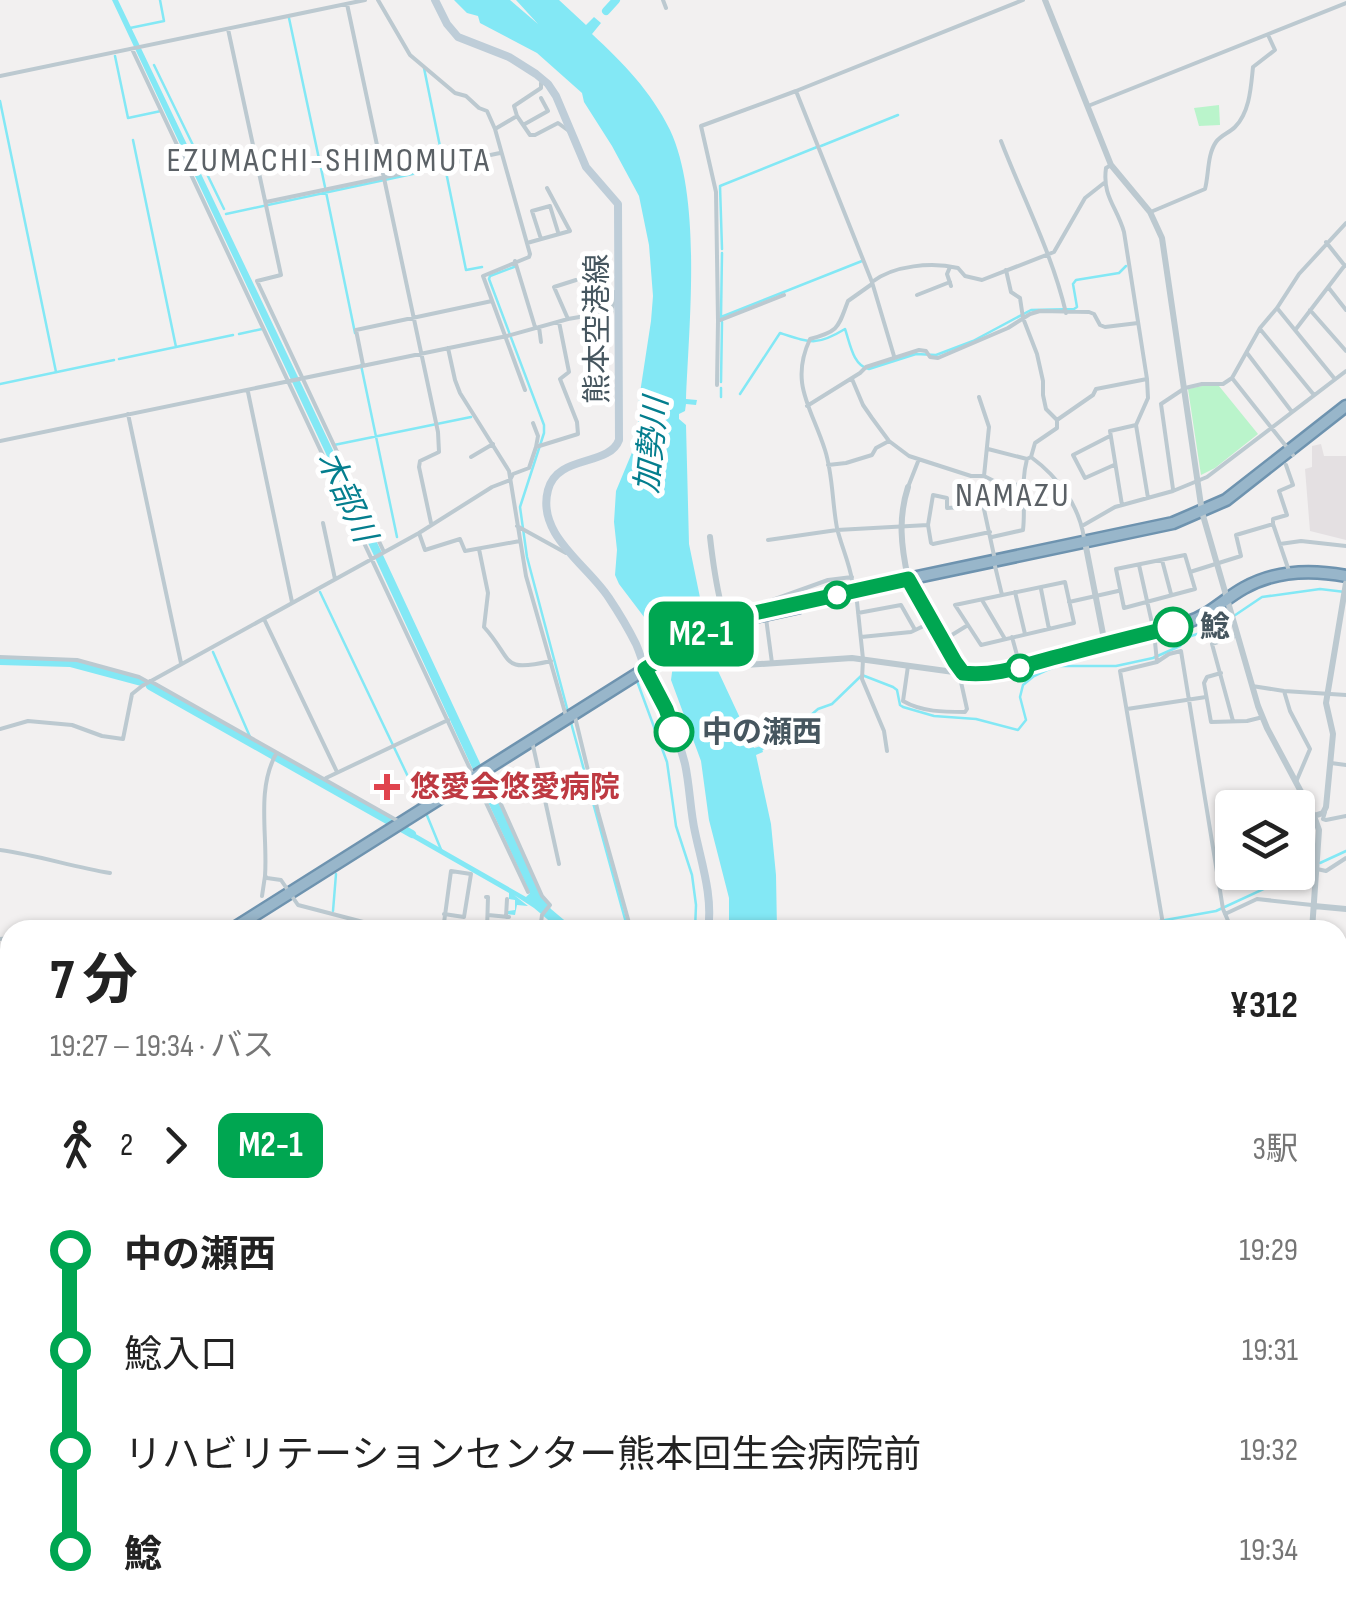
<!DOCTYPE html>
<html lang="ja">
<meta charset="utf-8">
<style>
:root{--surface:#fff;--page:#f2f2f2;--text:#222;--muted:#767676}
body{margin:0;font-family:"Sofia Sans Condensed","Noto Sans JP",sans-serif;background:var(--page);color:var(--text);height:100vh;display:flex;flex-direction:column;font-size:38px;white-space:nowrap}
*{box-sizing:border-box;margin:0}
p{font-size:32px;color:var(--muted)}
.icon{flex:none;width:55px;height:55px;fill:none;stroke:currentColor;stroke-width:2;stroke-linecap:round;stroke-linejoin:round}
.map{position:relative;flex:1;overflow:hidden}
.sheet{position:absolute;left:0px;top:920px;width:1348px;height:702px;display:flex;flex-direction:column;background:var(--surface);border-radius:30px 30px 0 0;box-shadow:0 2px 8px #0004}
.sheet>*{flex:none}
.badge{padding:0 20px;border-radius:15px;font-size:35px;line-height:65px}
.tools{position:absolute;left:1215px;top:790px;display:grid;gap:20px}
.tools a{display:grid;place-items:center;width:100px;height:100px;border-radius:10px;background:var(--surface);box-shadow:0 2px 8px #0004;font-size:50px}
.map>.badge{position:absolute;translate:-50% -50%;box-shadow:0 0 0 5px #fff}
.legs{display:flex;align-items:center;gap:15px;height:110px;padding:0 50px;font-size:32px}
.legs p{margin-inline-start:auto}
.overview{display:flex;align-items:center;justify-content:space-between;height:170px;padding:0 50px}
h1{font-size:55px;font-weight:700;line-height:75px}
ul{padding:0 50px;list-style:none}
li{display:flex;align-items:center;gap:35px;height:100px;font-size:38px}
li i{display:grid;place-items:center;width:15px;height:100%;margin:0 12px;background:currentColor}
li i::after{content:'';width:25px;height:25px;margin:-12px;border:8px solid;border-radius:50%;background:var(--surface)}
li p{margin-inline-start:auto}
li:first-child i{background:linear-gradient(#0000 50%,currentColor 0)}
li:last-child i{background:linear-gradient(currentColor 50%,#0000 0)}
.map>svg:first-child{display:block}
.education{fill:#e4e0e2}
.green{fill:#baf4cb}
.water{fill:#83e8f5}
.lines{fill:none;stroke-linecap:round;stroke-linejoin:round}
.stream{stroke:#83e8f5;stroke-width:2.5}
.river{stroke:#83e8f5;stroke-width:8}
.trunk-casing{stroke:#6e93af;stroke-width:15}
.minor{stroke:#bcc9d0;stroke-width:4}
.tertiary{stroke:#bcc9d0;stroke-width:6}
.secondary{stroke:#becdd8;stroke-width:8}
.trunk{stroke:#98b6ca;stroke-width:10}
.trunk-bridge-casing{stroke:#6e93af;stroke-width:15;stroke-linecap:butt}
.trunk-bridge{stroke:#98b6ca;stroke-width:10}
.line-1-casing{stroke:#fff;stroke-width:22}
.line-1{stroke:#00a651;stroke-width:15}
.stop-1-dot{fill:#fff;stroke:#00a651;stroke-width:5}
.health-dot{fill:#e0444e;stroke:#fff;stroke-width:4}
.labels{text-anchor:middle;stroke-width:10;stroke-linejoin:round;paint-order:stroke}
.street-label{font-size:30px;fill:#46565f;stroke:#fff}
.stop-label{font-size:30px;font-weight:bold;fill:#46565f;stroke:#fff;text-anchor:start}
.health-label{font-size:30px;font-weight:bold;fill:#be3a42;stroke:#fff;text-anchor:start}
.water-label{font-size:32px;font-style:italic;fill:#047e8e;stroke:#fff}
.quarter-label{font-size:35px;letter-spacing:2.5px;fill:#5b6166;stroke:#fff}
</style>
<div class="map">
<svg width="1346" height="1622" viewBox="0 0 1346 1622">
<rect width="100%" height="100%" fill="#f2f0f0"/>
<path class="education" d="M1321,444l3,12h22v84l-36,-9 -5,-62 7,-2v-21z"/>
<path class="green" d="M1219,105l1,20 -21,1 -5,-18z
M1202,386h17l39,48 -43,34 -14,7 -13,-86z"/>
<path class="water" d="M112,0h6l265,555 159,341 9,13 25,21h-16l-26,-22 -20,-13 14,11 -11,-1 -2,10 -8,-1 1,-3 7,-1v-10l-6,-1v-6l-107,-61 5,-3 119,68 4,-4 -154,-333z
M454,0h56l28,24 -22,-24h43l27,25 8,-8 7,6 -9,11c31,29 59,57 78,96 32,68 19,194 16,269l11,1 -1,5 -10,-1 -1,7 -6,3v5l7,6 3,119 15,73 -6,11 56,120 7,-2 2,6 -7,3 15,69 5,51 1,55h-48v-32l-20,-78 -8,-59 -30,-81 2,-15 -10,-23 -44,-58 -4,-9 2,-25 -3,-28 2,-31 22,-53v-32l13,-85 2,-25 -4,-51 -10,-49 -27,-50 -28,-44 -2,-9 -45,-40 -57,-30 -2,-7 -11,-3z"/>
<g class="lines">
<path class="stream" d="M289,18l36,169
M130,28l34,-7 -4,-21
M115,56l13,62 33,-7
M154,65l70,144
M424,68l20,98
M0,101l56,271
M133,140l43,207
M821,146l77,-31
M326,192l29,141
M226,214l219,-47 21,103 16,-3
M722,249l-2,-63 97,-39
M722,253l-1,64 141,-56
M514,267l-24,9 -1,3 55,146v8l-24,74 7,50 41,155
M239,334l23,-5
M119,359l114,-24
M361,365l36,172
M721,382l1,-60
M0,384l114,-24
M740,394l40,-61c31,10 37,13 65,-4 5,14 8,37 24,40l47,-15 20,1 37,-14 58,-31 43,-1 3,-2 -4,-23 3,-4 43,-7 7,-7
M721,397v-9
M334,445l137,-28
M320,592l102,214
M213,652l41,94
M637,681l30,81 9,64 16,49 4,30 -1,25
M570,719l58,211
M762,749l26,-14 30,-26 14,-5 30,-29 31,12 4,3 3,15 3,2 31,9 42,3 42,11 8,-10 -6,-23 3,-12 11,-9 13,-6 11,-4h58l37,-8 27,-12 8,-9 28,-9 46,-31 58,-8 25,3
M426,813l16,39
M1320,863l26,-12
M333,911l3,-37
M1109,930l107,-19 97,-45
M1338,1499h8
M641,1612l1,10
M1125,1612l1,10
M1258,1612v10"/>
<path class="river" d="M606,11l10,-11
M0,661l70,2 71,19
M150,686l262,148
M0,1129l10,-1
M778,1612l1,10
M997,1612l2,10"/>
<g class="trunk-casing">
<path id="trunk" d="M909,579l46,83 8,11c20,2 37,-1 57,-5l168,-46c22,-7 36,-23 56,-34 32,-18 66,-19 102,-12
M799,602l374,-79 53,-23 120,-94
M231,930l465,-293 36,-19
M0,1079l10,-7"/>
</g>
<path class="minor" d="M378,0l32,55 45,38 11,3 13,12 8,3 8,18 35,125 -1,3 -46,19 42,114
M663,0l3,8
M347,4l91,428 1,20 -19,9 -1,6 12,56
M228,29l53,246 -24,6 127,271
M132,49l396,843
M0,76l365,-76
M796,91l76,191 22,74
M1088,106l258,-103
M517,116l13,19h5l23,-12 11,8
M523,125l25,-14 -7,-13
M495,129l22,-13 -3,-10 27,-18v-5
M1001,141c22,57 51,112 65,172
M1111,165l-5,3c-4,28 11,39 18,64l23,147 1,19 -12,27 12,73
M266,202l234,-49
M1153,211l52,-22c4,-15 2,-34 11,-47 5,-7 13,-9 19,-15 15,-15 16,-41 18,-60l22,-17 -7,-15
M541,239l-9,-28 18,-5 8,26
M1326,242l19,24
M527,243l43,-12 -23,-43
M515,261l20,66
M950,267l-3,7 4,12
M1006,270l5,22 9,6 3,20 14,36 6,27v14l3,14 11,11
M872,282c22,-17 60,-20 86,-14l7,8 17,4 72,-28 31,-54 19,-15
M1328,287l18,23
M917,295l33,-13
M1277,308l57,70
M1310,310l36,41
M568,319l-14,-32 22,-7
M718,321l-2,-129 -15,-66 95,-35 227,-91
M539,327l2,15
M1260,329l54,66
M1296,329l49,-64
M448,348l7,32 5,13 49,78 17,105 40,140
M1247,353l45,59
M363,365l-7,-35 136,-29
M1232,378l61,77
M852,379l11,26 9,13 17,23 20,15 62,20h13l16,8 22,1
M717,385l1,-64 66,-26
M248,392l44,210
M979,397l10,30 -5,49
M1161,404l24,-16 17,-4h21l9,-6 28,-50 17,-20 22,-34 47,-51
M1161,404l12,85
M807,406l53,-33 6,-6 53,-17 7,1 4,6 8,1 70,-30 22,-14 10,-3 49,1 5,2 6,11 5,2 33,-4
M128,414l53,249
M533,423l5,13 -2,11
M1110,436l-37,19 12,23 29,-13
M0,441l507,-105 61,-17 40,-7 4,-1 3,-19
M988,449l39,10
M471,457l22,-13
M1031,457c27,20 48,48 53,81
M828,465l18,-2 26,-8 4,-7 13,-7
M908,487l11,-28
M1122,505l-12,-74 26,-6
M323,523l12,56
M1273,524l16,47
M928,525l3,18 2,1 57,-12
M517,526l49,27
M1082,526l33,-19 58,-16 34,-14 139,-106
M419,533l6,17 35,-11 5,12 55,-10
M992,537l31,-7c3,-26 -3,-44 4,-71l4,-2 4,-14 22,-15v-8l36,-25 3,-6 51,-10
M768,540l69,-10 91,-5 5,-30 14,3v10l17,-1 11,-9 7,2 13,60
M1280,544l21,-3 45,5
M479,549l9,44 -4,34c30,33 15,46 67,34
M1185,555l10,34 -71,19 -8,-39z
M1162,560l9,34
M1139,565l15,67 3,30
M995,566l7,29
M1190,572l51,-16 -5,-21 37,-11v-5l14,-4 -8,-24 14,-6 -7,-20
M852,580c-3,-18 -11,-35 -15,-52 -5,-26 -4,-53 -12,-78 -13,-42 -36,-66 -15,-111 30,-8 28,-12 38,-38l24,-17
M1065,582l9,41 -93,22 -26,-40z
M1041,589l8,40
M1015,592l10,42
M982,600l23,39
M857,602l6,57 -1,20 22,52 3,20
M1069,602l49,-11
M858,613l43,-8 13,23
M264,619l73,153
M861,637l50,-5 19,-9
M1012,637l8,29
M947,638l21,-13
M0,657l77,3 62,17 9,5
M772,663l-8,-60 64,-23 24,-3
M908,666l-5,35c19,11 41,11 62,11l2,-3 -8,-36
M1221,673l-14,4 -3,6 7,39 36,-1 16,-4
M150,681l248,140
M1252,686l32,5 62,4
M1284,691l6,20 20,38 -14,33
M1127,709l79,-12
M575,717l23,95 33,118
M1233,721l-21,-77 26,-9
M0,729l28,-8 44,4 30,11 21,3 9,-45 10,-8 277,-153 73,-46 18,-7 3,-6 16,-6 7,-21 42,-13 -1,-12 -17,-43 9,-7 -10,-50
M532,741l27,123
M276,754c-20,36 -8,82 -11,122l2,2 14,2 17,25 69,18 16,7
M1331,763l15,2
M487,773l55,123 8,9 -8,10 -2,15
M326,778l122,-58
M1325,812l-2,7 3,1 20,-4
M0,850c37,5 73,17 110,23
M1317,869l9,2 20,-13
M262,896l3,-20
M486,897h2l-1,33
M1225,914l32,-15 55,6
M488,915l21,2
M506,917l1,-18
M516,923l25,1
M443,930l8,-59 20,3 -7,43 -20,-3
M1164,930l-44,-259 37,-9 12,-8 12,-3 42,258 9,21
M0,939l10,-1
M1338,995l8,-3
M0,1136h10
M6,1136l1,60
M0,1196h10
M0,1221h10
M1338,1242l8,-1
M0,1256h10
M0,1328l10,-2
M1338,1409h8
M0,1454l10,1 -4,34 1,8
M1338,1497l8,-1
M0,1501l10,-6
M0,1554l10,-1
M69,1612v2l26,3
M109,1612v10
M209,1612l1,10
M1102,1612l1,10
M1230,1612v10
M413,1617l53,1
M141,1622l1,-10
M329,1622l2,-10
M931,1622l14,-8"/>
<path class="tertiary" d="M1045,0l66,165 39,47 12,26 40,274 56,194 9,22 47,88 5,14 -7,100
M710,537c5,44 12,89 35,128l107,-7 109,15
M1085,542l20,102
M908,578c-7,-32 -10,-60 0,-91
M1314,816l9,-3 3,-6 7,-73 -7,-31 20,-120
M1314,906l32,3
M0,1387h10
M1013,1612l1,10
M1292,1612v10"/>
<path class="secondary" d="M435,0l12,24 11,13 51,20 27,17 12,10 8,12 30,71 32,37 1,236c-10,27 -62,14 -71,50 -12,45 40,75 61,108 10,15 19,30 27,46 4,9 7,20 11,29 15,29 30,59 38,91 5,23 5,46 10,68 7,33 18,65 13,98
M0,1533l10,-12"/>
<use href="#trunk" class="trunk"/>
<g class="trunk-bridge-casing">
<path id="trunk-bridge" d="M732,622l68,-15"/>
</g>
<use href="#trunk-bridge" class="trunk-bridge"/>
</g>
<g class="lines">
<g class="line-1-casing">
<path id="line-1" d="M674,732l-8,-23 -21,-40 51,-32 36,-19 176,-39 47,83 8,11c36,4 67,-10 101,-18 36,-10 73,-19 109,-28"/>
</g>
<use href="#line-1" class="line-1"/>
</g>
<g class="stop-1-dot">
<circle cx="837" cy="595" r="12"/>
<circle cx="1173" cy="627" r="18"/>
<circle cx="1020" cy="668" r="12"/>
<circle cx="674" cy="732" r="18"/>
</g>
<path class="health-dot" d="M382 772h10v10h10v10h-10v10h-10v-10h-10v-10h10z"/>
<g class="labels">
<g class="street-label">
<text transform="translate(597 329) rotate(-90)" y="10">熊本空港線</text>
</g>
<g class="stop-label">
<text x="1200" y="637">鯰</text>
<text x="702" y="742">中の瀬西</text>
</g>
<g class="health-label">
<text x="410" y="797">悠愛会悠愛病院</text>
</g>
<g class="water-label">
<text transform="translate(651 445) rotate(-84)" y="11">加勢川</text>
<text transform="translate(347 496) rotate(65)" y="11">木部川</text>
</g>
<g class="quarter-label">
<text x="329" y="171">EZUMACHI-SHIMOMUTA</text>
<text x="1013" y="506">NAMAZU</text>
</g>
</g>
</svg>
<div class="tools">
<a><svg class="icon" aria-label="layers" viewBox="0 0 24 24"><path d="M12 4l9 5-9 5-9-5zM3 14l9 5 9-5"/></svg></a>
</div>
<b class="badge" style="left:701px;top:634px;background:#00a651;color:#fff">M2-1</b>
<section class="sheet">
<div class="overview"><div><h1>7 分</h1><p>19:27 – 19:34 · バス</p></div><b>¥312</b></div>
<div class="legs"><svg class="icon" aria-label="walk" viewBox="0 0 24 24"><circle cx="13" cy="4" r="2"/><path d="M13 8l-2 6 4 7M11 14l-3 7M7 12l3-4h3l4 4"/></svg>2<svg class="icon" aria-label="forward" viewBox="0 0 24 24"><path d="M9 5l7 7-7 7"/></svg><b class="badge" style="background:#00a651;color:#fff">M2-1</b><p>3駅</p></div>
<ul>
<li><i style="color:#00a651"></i><b>中の瀬西</b><p>19:29</p></li>
<li><i style="color:#00a651"></i><span>鯰入口</span><p>19:31</p></li>
<li><i style="color:#00a651"></i><span>リハビリテーションセンター熊本回生会病院前</span><p>19:32</p></li>
<li><i style="color:#00a651"></i><b>鯰</b><p>19:34</p></li>
</ul>
</section>
</div>
